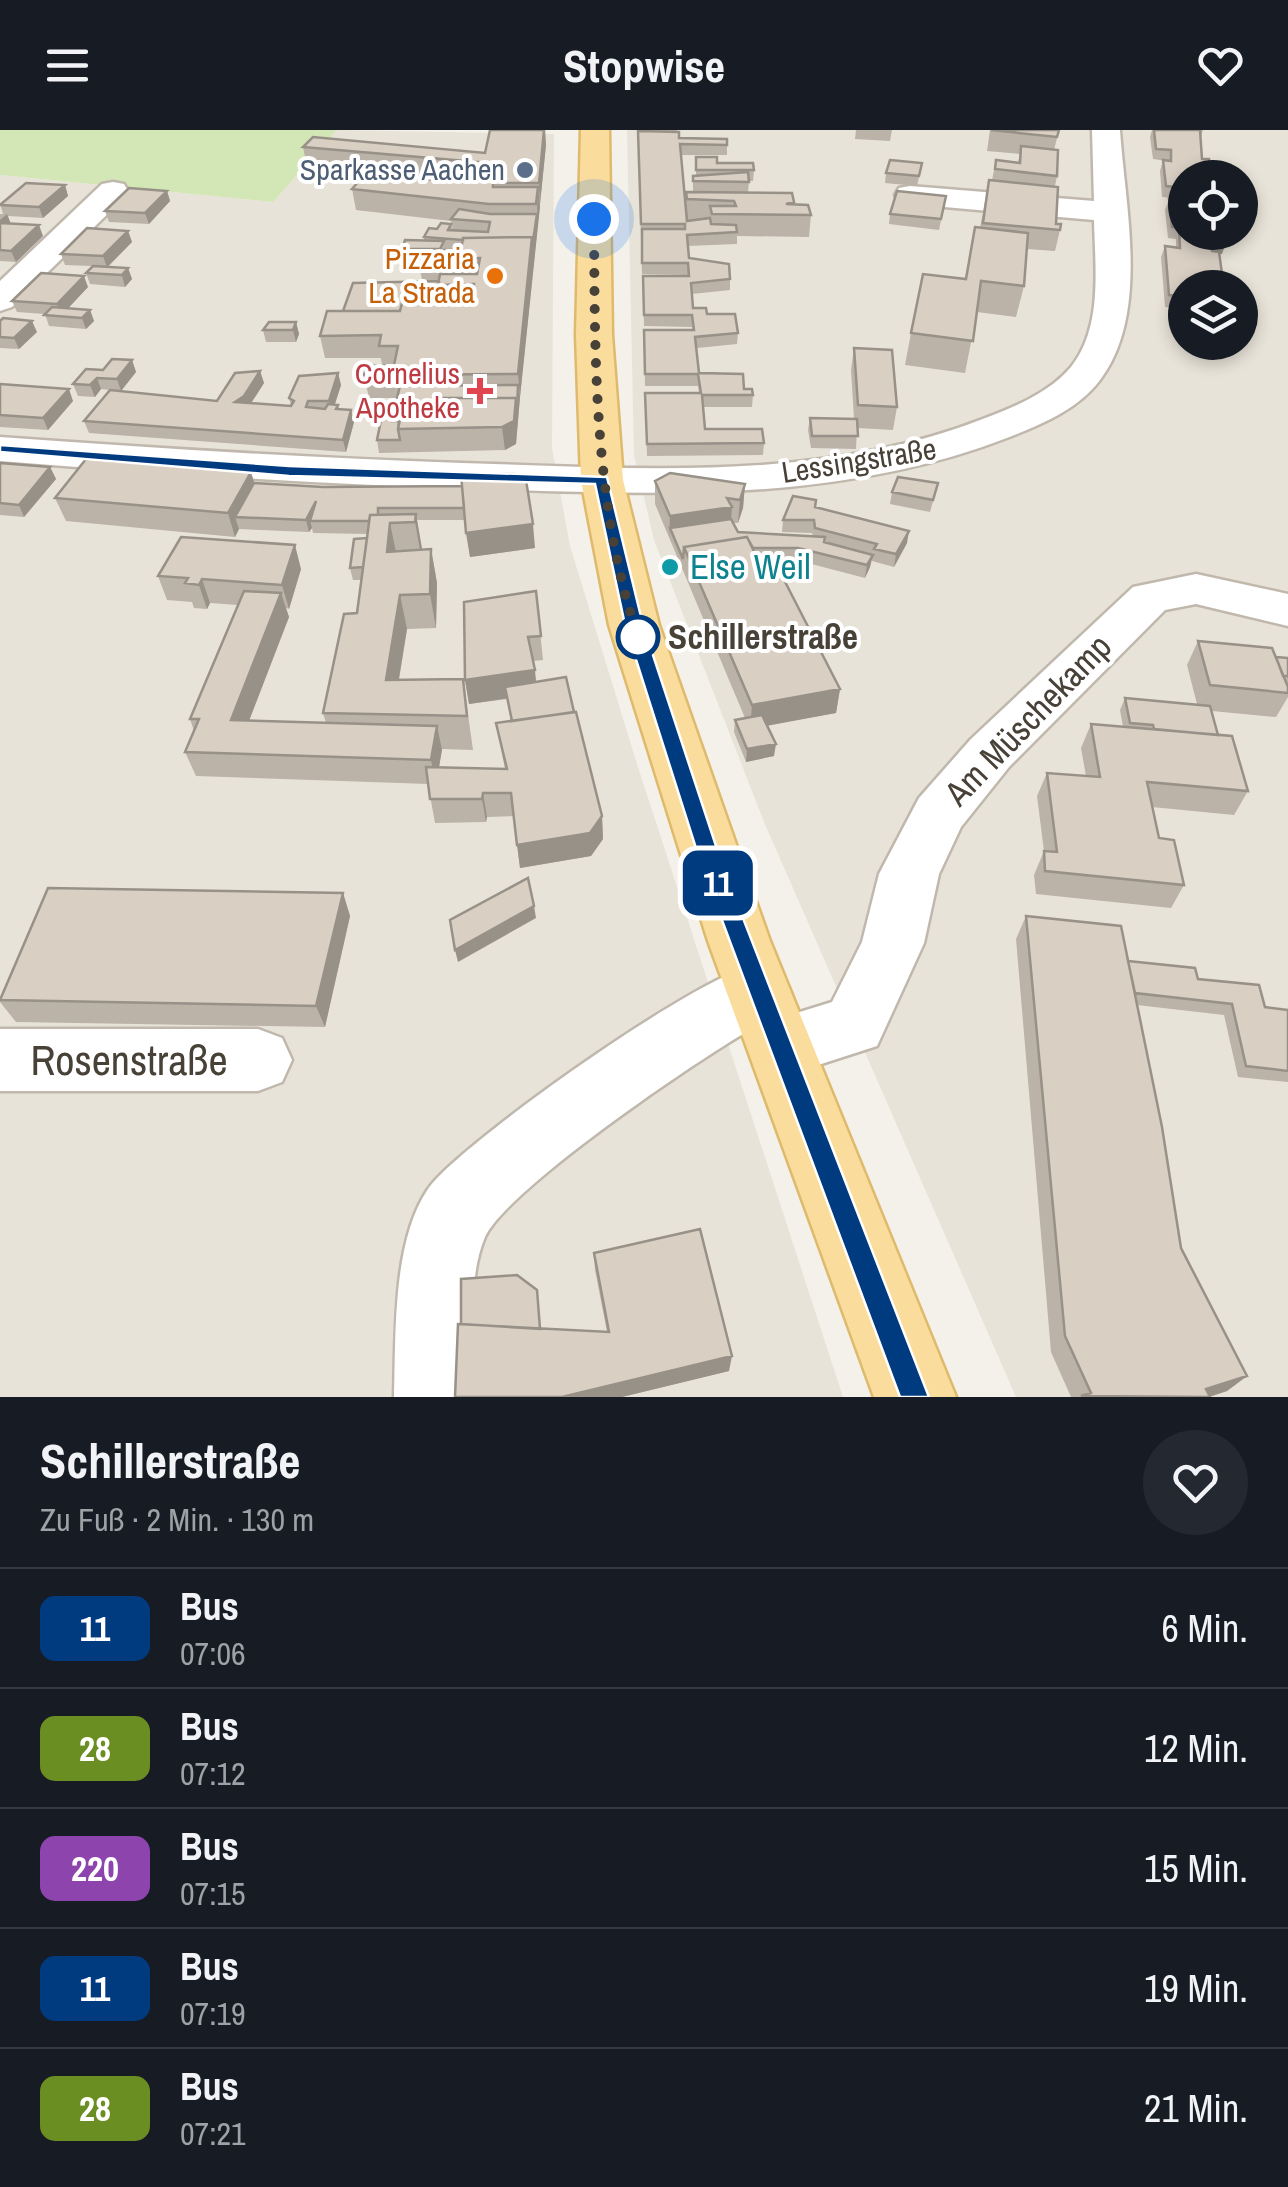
<!DOCTYPE html>
<html lang="de">
<meta charset="utf-8">
<style>
:root{--surface:#171b24;--page:#242831;--text:#f1f3f6;--muted:#9ea1a6;--line:#363941}
body{margin:0;font-family:"Archivo Narrow",sans-serif;background:var(--page);color:var(--text);height:100vh;display:flex;flex-direction:column;font-size:38px;white-space:nowrap}
*{box-sizing:border-box;margin:0}
p{font-size:32px;color:var(--muted)}
.icon{flex:none;width:55px;height:55px;fill:none;stroke:currentColor;stroke-width:2;stroke-linecap:round;stroke-linejoin:round}
.map{position:relative;height:1267px;overflow:hidden}
.panel{display:flex;flex-direction:column;background:var(--surface);flex:1}
.panel>*{flex:none}
.badge{padding:0 20px;border-radius:15px;font-size:35px;line-height:65px}
.fabs{position:absolute;left:1168px;top:30px;display:grid;gap:20px}
.fabs a{display:grid;place-items:center;width:90px;height:90px;border-radius:50%;background:var(--surface);box-shadow:0 5px 15px #0003;font-size:50px}
.you{position:absolute;width:50px;height:50px;margin:-25px;border:8px solid #fff;border-radius:50%;background:#1a73e8;box-shadow:0 0 0 15px #1a73e833}
.map>.badge{position:absolute;translate:-50% -50%;box-shadow:0 0 0 5px #fff}
.round{display:grid;place-items:center;flex:none;width:105px;height:105px;border-radius:52px;background:var(--page)}
.summary{display:flex;align-items:center;justify-content:space-between;height:170px;padding:0 40px}
h1{font-size:48px;font-weight:800;line-height:75px}
ul{padding:0;list-style:none}
li{display:flex;align-items:center;gap:30px;height:120px;padding:0 40px;border-top:2px solid var(--line)}
li div{flex:1}
li b{display:block;font-size:38px}
li em{font-style:normal}
li .badge{min-width:110px;font-weight:700;text-align:center}
header{display:flex;justify-content:space-between;align-items:center;height:130px;padding:0 40px;background:var(--surface);font-size:45px;font-weight:800}
.map>svg:first-child{display:block}
.residential{fill:#e8e3d8;fill-rule:evenodd}
.green{fill:#d2e7b5}
.lines{fill:none;stroke-linecap:round;stroke-linejoin:round}
.minor-casing{stroke:#c0b8ad;stroke-width:5}
.major-casing{stroke:#dfba6d;stroke-width:5}
.minor{fill:#fff;fill-rule:evenodd}
.major{fill:#fadd9d;fill-rule:evenodd}
.wall{fill:#bbb2a8}
.shaded-wall{fill:#989188}
.building{fill:#d9cfc3;stroke:#989188;stroke-width:2.5}
.line{fill:#003b80;stroke:#fff;stroke-width:2.5}
.walk{stroke:#484138;stroke-width:10;stroke-dasharray:0 18}
.service-dot{fill:#5c6f8a;stroke:#fff;stroke-width:4}
.food-dot{fill:#e8710a;stroke:#fff;stroke-width:4}
.health-dot{fill:#e0444e;stroke:#fff;stroke-width:4}
.culture-dot{fill:#0f9aa8;stroke:#fff;stroke-width:4}
.stop-dot{fill:#fff;stroke:#003b80;stroke-width:5}
.labels{text-anchor:middle;stroke-width:8;stroke-linejoin:round;paint-order:stroke}
.far-service-label{font-size:30px;fill:#4e5e75;stroke:#fff;text-anchor:end}
.far-food-label{font-size:30px;fill:#c56008;stroke:#fff;text-anchor:end}
.far-health-label{font-size:30px;fill:#be3a42;stroke:#fff;text-anchor:end}
.far-street-label{font-size:30px;fill:#484138;stroke:#fff}
.culture-label{font-size:35px;fill:#0d838f;stroke:#fff;text-anchor:start}
.stop-label{font-size:35px;font-weight:bold;fill:#484138;stroke:#fff;text-anchor:start}
.street-label{font-size:35px;fill:#484138;stroke:#fff}
.near-street-label{font-size:42px;fill:#484138;stroke:#fff}
</style>
<header><svg class="icon" aria-label="menu" viewBox="0 0 24 24"><path d="M4 6h16M4 12h16M4 18h16"/></svg>Stopwise<svg class="icon" aria-label="heart" viewBox="0 0 24 24"><path d="M12 20l-8-8c-3-5 5-10 8-4 3-6 11-1 8 4z"/></svg></header>
<div class="map">
<svg width="1288" height="1267" viewBox="0 0 1288 1267">
<rect width="100%" height="100%" fill="#f4f1ea"/>
<path class="residential" d="M337,0l217,4 -2,314 18,98 67,218 206,633h-843v-1222l273,27z
M627,0h661v1267h-272l-252,-575 -110,-282 -20,-85zM1185,48h55v54h-55zM1185,158h55v54h-55z"/>
<path class="green" d="M0,0h337l-64,72 -273,-27z"/>
<g class="lines">
<g class="minor-casing">
<path id="minor" d="M1092,0h28c5,77 30,184 -20,250 -21,28 -55,43 -88,56 -169,67 -350,59 -529,53 -161,-5 -322,-15 -483,-28v-24c154,11 308,21 462,26 173,5 354,20 518,-43 32,-12 68,-26 91,-53 32,-40 24,-99 23,-147l-184,-16 -11,-2 -4,-7 4,-7 11,-2 184,15z
M113,52l11,2 4,7 -4,7 -112,109 -12,4v-30l102,-97z
M1196,444l92,20v32l-92,-22 -31,6 -156,157 -48,60 -22,47 -15,69 -47,103 -96,31 -24,-9 -10,-21 10,-21c-52,28 -250,163 -272,211 -20,47 -9,110 -9,160h-82c2,-62 -2,-155 34,-208 27,-42 288,-227 332,-224 7,1 16,6 22,8l9,20 -9,20 -21,11 71,-22 30,-60 17,-68 40,-76 52,-59 162,-152z
M0,899h258l24,9 10,22 -10,22 -24,9h-258z"/>
</g>
<g class="major-casing">
<path id="major" d="M581,0h28l3,205 11,145 36,145 111,316 186,456h-82l-166,-456 -99,-316 -28,-145 -5,-145z"/>
</g>
<use href="#minor" class="minor"/>
<use href="#major" class="major"/>
</g>
<path class="wall" d="M545,0l1,15 -26,252 -4,47 -11,6 -126,3 -2,-13 18,-30 2,11h2l2,-7h-3l-2,-12 1,-4h-28l-5,-23 18,-10 -1,-7h-56l-5,-22 23,-25 96,-30v-1h-17l-2,-11 20,-9h-37l-1,-11 22,-8v-4l13,-8 14,-5 2,6 -2,-9 -95,-11 -4,-21 108,-8 -153,-14 -4,-20 182,6z
M638,0h39l2,8 48,1v16h-46l4,37h8v-16h3v-19l58,13 -1,11h-4l-1,11 46,10v2l17,11 -2,22 -72,-1v8l-49,2 1,12 41,21v11l-38,4 1,14 45,25 -1,11 -40,4 2,25 45,16 9,6 -1,12h-49l2,22 59,14 -1,12 -116,1 -2,-63h54l-1,-7h-53l-1,-56h48v-3l-48,-1 -1,-50h45v-1l-46,-1z
M856,0h36l-2,11 -35,-2z
M990,0h69l-5,20 3,26 -2,10 1,38 4,6 -5,21 -28,-2 -3,37 -8,31 -39,-5 -12,61 -60,-8 6,-32 54,-54 10,-52 5,1 9,-48h3l4,-20 22,2 2,-8 -33,-3z
M1152,0h51l-2,6 -1,-1 -15,97h36l-1,4 2,18h-3l-34,34v29l-10,-1 -1,-8 -9,-1 -4,-50 4,-11 11,1v-8l-8,-1 -3,-28 4,-11h3v-1l-10,-1 -2,-26 3,-11 4,1 -14,-2 -3,-22z
M922,33l-5,23 -32,-3 1,-10z
M65,55l3,11 -25,22 -35,-2 3,8 32,12 -27,26 -16,-1v-47h3l-3,-10z
M167,61l3,10 -21,23 -40,-2 -4,-11z
M946,66l-7,34 -50,-6 1,-10z
M128,101l4,11 -24,25 20,1 4,11 -7,8 -35,-3 -4,-11 6,-7 -27,-1 -4,-11z
M88,157l-20,21 22,2 4,11 -8,8 -37,-3 -4,-12 -28,-2 -5,-11z
M0,191l37,11 -18,17 -19,-1z
M296,192l3,12 -3,8h-30l-3,-12z
M854,218l43,59 -4,23 -36,-2 -1,21 -45,-1 -3,-18 2,-12 44,1 -3,-49z
M132,230l4,12 -15,19 96,10 43,-30 4,12 -13,20 40,3 -2,-8 49,-25 3,12 -6,19 3,1 2,5h11l3,12 -8,30 -257,-19 -5,-12 26,-31 -9,-1 -6,8 -17,-1 -5,-12 30,-14z
M0,254l73,17 -25,29 -48,-3z
M0,333l50,4 6,12 -32,38 -24,-2z
M251,342l3,11 69,4 139,-1 73,62 -65,9 -5,-37h-48l4,29h10l6,34 -1,45 -29,1 -8,51 64,-1 10,71 -31,-1 -3,18 66,2 -9,-46 15,-2 -4,-22 -38,5 -4,-24 71,-89 7,69 -10,1 3,21 66,134 1,23 -12,17 -71,12 -6,-52 -27,1 -1,5 -51,1 -7,-39 -232,-8 -11,-24 9,-21 -4,-12 48,-114 -28,-2 -3,6 -13,-1 -2,-6 -25,-2 -9,-24 143,-7 -12,40 -3,-1 3,9 -40,104 77,2 -3,-10 34,-100 5,-33h-9l-3,-12 17,-30 1,-4 -55,-1 -1,-5 -3,4 -70,-3 -4,8 -169,-16 -11,-23z
M655,351l90,3 -2,24 -5,15h-5l5,9 75,4 -1,-3 -30,-1 1,-12 32,-13 92,36 -13,24 -22,-6v-6l-2,12 -5,11 -69,-18 -37,1 81,128 -4,24 -69,12 7,31 -28,6 -12,-30 1,-12 10,-2 -90,-214z
M938,353l-8,29 -40,-8 2,-12z
M1198,511l90,17v39l-12,20 -64,-6 6,24 30,56 -14,24 -82,-8 7,31 25,47 -13,23 -135,-14 -2,-19 10,-24 -7,-55 10,-23 39,3 -5,-28 10,-24 32,3 -3,-17 5,-12 72,6 -10,-39z
M343,763l7,23 -25,111 -309,-5 -16,-20v-4z
M1026,786l102,45 70,18 67,28 23,3v72l-50,-5 -14,-62 -87,-10 44,243 66,128 -20,15 -17,6h-139l-20,-45 -35,-413z
M594,1123l135,118 -107,26h-167l6,-73 76,-34 4,39 66,3 -12,-62z"/>
<path class="shaded-wall" d="M545,0l1,15 -6,59 -1,-21z
M65,55l3,11 -25,22 -4,-11z
M538,57l2,20 -20,190 -2,-23 14,-137 5,-23z
M167,61l3,10 -21,23 -4,-11z
M7,84l4,11 -11,-3v-2z
M39,95l4,11 -27,26 -5,-11z
M128,101l4,11 -25,25 -4,-11z
M1226,113l-4,11 -15,1 4,-11z
M128,138l4,11 -7,8 -3,-12z
M84,146l4,11 -27,29 -4,-12z
M90,180l4,11 -8,8 -4,-11z
M32,191l5,11 -18,17 -5,-11z
M296,192l3,12 -3,8 -3,-12z
M132,230l4,12 -15,19 -4,-12z
M260,241l4,12 -16,25 -13,-6z
M338,243l3,12 -9,28 -3,-12z
M97,248l4,11 -6,8 -5,-12z
M518,255l2,12 -4,47 -11,6 -3,-23z
M69,259l4,12 -25,29 -5,-12z
M351,280l3,12 -8,30 -3,-12z
M50,337l6,12 -32,38 -5,-12z
M251,342l7,24 -23,21 4,12 -4,8 -7,-24z
M745,354l-2,24 -5,15 2,-23z
M316,371l-6,20 2,7 -3,4 -3,-12z
M732,377l-2,24 -60,-3 -1,12 1,-24z
M416,384l6,34 -1,8 -6,-34z
M390,393l7,34 -10,-5z
M533,394l2,24 -65,9 -4,-24z
M909,401l-2,12 -13,24 2,-13z
M295,415l6,24 -12,40 -7,-24z
M431,419l6,34 -1,45 -6,-34z
M873,425l-3,12 -5,11 2,-13z
M202,449l8,24 -3,6 -8,-24z
M281,463l8,24 -49,127 -9,-24z
M400,465l7,34 -14,85 -7,-34z
M535,540l2,24 -68,10 -4,-24z
M840,559l-4,24 -86,16 2,-24z
M437,596l5,24 -6,34 -5,-24z
M776,614l-2,12 -28,6 1,-13z
M483,663l4,24 -1,5 -4,-23z
M602,686l1,23 -12,17 -71,12 -3,-23z
M343,763l7,23 -25,111 -9,-21z
M534,776l2,12 -78,44 -3,-12z
M732,1226l-3,15 -107,26h-60z
M1247,1246l-20,15 -19,6 -2,-8z"/>
<path class="building" d="M490,0h54l-5,53h-46v4h45l-2,17h-47l-137,-15 14,-16 90,9 12,-4 4,-8h15l1,-7 -185,-16 10,-10 172,16z
M991,0h68l-2,7z
M1154,0h46l2,29h7l5,19h-29v54h31l1,3 8,1 1,7 -15,1 1,7 7,1 5,36h-39v17h-6l-1,-9 -9,-1 -4,-49 15,2 -1,-20 -7,-1 -3,-28 8,1 -2,-13 -9,-1 -3,-26 8,1v-11l-15,-1z
M638,1l41,1v6l48,1v6l-47,-1 7,77 23,-3 1,6 25,1 1,7 -50,3 2,23 40,6 1,15 -39,4 2,25h13l1,6h28l3,19 -43,4 4,36 44,1 1,15h8l1,6h-51l3,34h57l2,14 -117,1 -2,-51h56l-3,-19h-53l-1,-44h50l-2,-15h-48l-1,-39h46l-1,-13h-46v-34h43v-5h-44z
M1021,16l37,4 -1,26 -62,-7 1,-9 24,3z
M696,27h21v6h36l1,7h-58z
M890,30l32,3 -3,13 -33,-3z
M748,42l1,10 -56,-1v-5z
M989,50l69,7 -2,37h5l-1,6 -77,-7z
M26,53l39,2 -26,22 -39,-2z
M129,58l38,3 -22,22 -40,-2z
M897,61l49,5 -5,23 -51,-5z
M686,62l106,1 2,9 -8,2 22,1 3,10 -99,-1 -2,-8h26l-2,-5 -47,-2z
M459,79l31,5h47l-5,34v-11l-69,1v2l-39,-3 5,-9 8,1 4,-6 10,1 -3,6 40,2 2,-10 -39,-3z
M0,93l39,2 -28,26 -11,-1z
M975,97l53,6 -4,53 -43,-5 -8,60 -62,-8 12,-59 43,5z
M87,98l41,3 -25,25 -42,-2z
M532,107l-14,137 -154,1 3,-9 27,-1 4,-19h-19l2,-11 -61,1 7,-25h73l3,-12 51,1 5,-8h14l1,-8 -36,1 2,-11h37l3,-16 -40,1 1,-9h20l2,-12z
M405,110l39,1 -4,8h-38z
M422,131h18l1,8h-21z
M93,136l35,2 -6,7 -36,-2z
M41,143l43,3 -27,28 -45,-3z
M439,151l1,14 -31,1 -1,3h-5l-3,12h-57l10,-28z
M52,177l38,3 -8,8 -38,-3z
M3,188l29,3 -18,17 -14,-1v-16z
M269,192h27l-3,8h-30z
M854,218l38,2 5,57 -39,-2z
M112,229l20,1 -15,19 -20,-1 -7,7 -17,-1 13,-15 17,1z
M260,241l-16,25 -9,6 56,4 3,-5 -5,-3 10,-22 39,-3 -9,28h-21l-2,6 19,2 3,-5 10,1 -2,4 15,1 -8,30 -259,-19 26,-31 107,11 18,-28z
M0,254l69,5 -26,29 -43,-3z
M518,255l-1,24 -1,-11h-75l-1,4h-44l4,-16z
M441,268h75l-2,23 -12,6 -104,2 4,-19 37,-1z
M383,280h12l-3,11h7l-1,8 2,11h-23z
M810,288l47,1 1,17h-46z
M86,329l165,13 -23,41 -173,-15z
M0,333l50,4 -31,38 -19,-2z
M670,343l75,11 -5,16 -13,-2 5,9 -62,9 -15,-35z
M461,344h54l11,6 7,44 -67,9z
M898,347l40,6 -5,17 -41,-8z
M254,353l69,4 139,-1 2,22h-86v7h-8l-1,6h-59l6,-20 -10,19 -71,-3z
M793,366l23,4 -1,7 94,24 -13,23 -22,-5 3,-5 -62,-16 -1,-8h-31z
M416,384l-1,8 -25,1 -3,29 44,-3 -1,45 -30,1 -14,85 77,-1 4,37 -144,-3 21,-99 13,-1 13,-98z
M731,389l7,13 87,5 -1,5 49,13 -6,10 -69,-17h-45l-6,-11 -63,10 -1,12 -13,-31z
M181,407l114,8 -13,40 -80,-6 -3,6 -14,-2 3,-5 -30,-2z
M747,407l16,33 15,-2 62,121 -88,16 -68,-158z
M367,408l-4,29 -13,1 4,-29z
M244,461l37,2 -50,127 206,6 -6,34 -246,-8 14,-33h-9z
M536,461l5,45 -13,1 7,33 -70,10 -1,-78z
M1198,511l74,7 16,39v6l-78,-8z
M1276,527l12,1v18h-5z
M566,547l8,35 -62,9 -7,-34z
M1125,568l85,8 8,29 -64,-6 -1,-4 -23,-2z
M576,582l26,104 -12,17 -73,12 -6,-52h-28l-1,6h-52l-4,-32 81,2 -11,-46z
M762,585l14,29 -29,5 -12,-29z
M1091,594l141,12 16,55 -101,-9 12,56 15,2 10,45 -139,-14 -1,-20 13,1 -10,-79 53,4z
M528,748l6,28 -79,44 -5,-30z
M48,758l295,5 -27,113 -316,-6z
M1026,786l95,10 41,201 19,121 66,128 -41,13 4,8 -129,-1 10,-3 -26,-57z
M1128,831l67,7 3,11 61,6 6,22 23,3v61l-42,-5 -14,-62 -97,-11z
M700,1099l32,127 -170,41h-107l3,-73 151,8 -15,-79z
M517,1145l20,15 3,39 -79,-5v-45z"/>
<path class="line" d="M0,315l289,21 318,11 36,148 79,239 207,533h-29l-199,-533 -76,-239 -30,-141 -306,-8 -289,-24z"/>
<g class="lines">
<path class="walk" d="M594,89c1,144 -1,289 47,427l-3,-9"/>
</g>
<circle class="service-dot" cx="525" cy="40" r="10"/>
<circle class="food-dot" cx="495" cy="146" r="10"/>
<path class="health-dot" d="M475 246h10v10h10v10h-10v10h-10v-10h-10v-10h10z"/>
<circle class="culture-dot" cx="670" cy="437" r="10"/>
<circle class="stop-dot" cx="638" cy="507" r="20"/>
<g class="labels">
<g class="far-service-label">
<text x="505" y="50">Sparkasse Aachen</text>
</g>
<g class="far-food-label">
<text x="475" y="139">Pizzaria<tspan x="475" dy="34">La Strada</tspan></text>
</g>
<g class="far-health-label">
<text x="460" y="254">Cornelius<tspan x="460" dy="34">Apotheke</tspan></text>
</g>
<g class="far-street-label">
<text transform="translate(859 331) rotate(-9)" y="10">Lessingstraße</text>
</g>
<g class="culture-label">
<text x="690" y="449">Else Weil</text>
</g>
<g class="stop-label">
<text x="668" y="519">Schillerstraße</text>
</g>
<g class="street-label">
<text transform="translate(1028 590) rotate(-46)" y="12">Am Müschekamp</text>
</g>
<g class="near-street-label">
<text x="129" y="945">Rosenstraße</text>
</g>
</g>
</svg>
<div class="fabs">
<a><svg class="icon" aria-label="locate" viewBox="0 0 24 24"><circle cx="12" cy="12" r="6"/><path d="M12 2v4M12 18v4M2 12h4M18 12h4"/></svg></a>
<a><svg class="icon" aria-label="layers" viewBox="0 0 24 24"><path d="M12 4l9 5-9 5-9-5zM3 14l9 5 9-5"/></svg></a>
</div>
<div class="you" style="left:594px;top:89px"></div>
<b class="badge" style="left:718px;top:753px;background:#003b80;color:#fff">11</b>
</div>
<section class="panel">
<div class="summary"><div><h1>Schillerstraße</h1><p>Zu Fuß · 2 Min. · 130 m</p></div><a class="round"><svg class="icon" aria-label="heart" viewBox="0 0 24 24"><path d="M12 20l-8-8c-3-5 5-10 8-4 3-6 11-1 8 4z"/></svg></a></div>
<ul>
<li><span class="badge" style="background:#003b80;color:#fff">11</span><div><b>Bus</b><p>07:06</p></div><em>6 Min.</em></li>
<li><span class="badge" style="background:#6b8e23;color:#fff">28</span><div><b>Bus</b><p>07:12</p></div><em>12 Min.</em></li>
<li><span class="badge" style="background:#8e44ad;color:#fff">220</span><div><b>Bus</b><p>07:15</p></div><em>15 Min.</em></li>
<li><span class="badge" style="background:#003b80;color:#fff">11</span><div><b>Bus</b><p>07:19</p></div><em>19 Min.</em></li>
<li><span class="badge" style="background:#6b8e23;color:#fff">28</span><div><b>Bus</b><p>07:21</p></div><em>21 Min.</em></li>
</ul>
</section>
